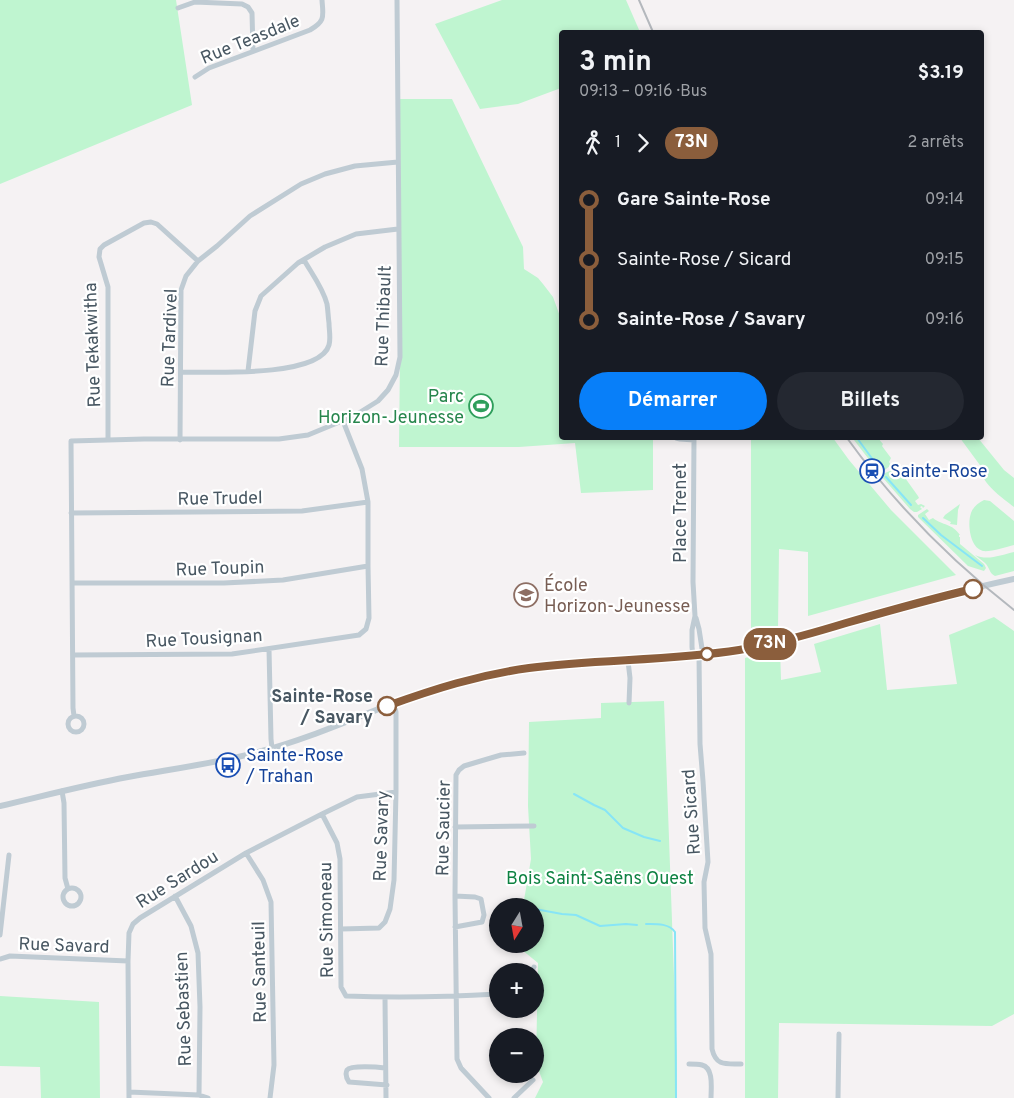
<!DOCTYPE html>
<html lang="fr">
<meta charset="utf-8">
<style>
:root{--surface:#171b24;--page:#242831;--text:#f1f3f6;--muted:#9ea1a6;--accent:#087ff9}
body{margin:0;font-family:Overpass,sans-serif;background:var(--page);color:var(--text);height:100vh;display:flex;flex-direction:column;font-size:19px;white-space:nowrap}
*{box-sizing:border-box;margin:0}
p{font-size:16px;color:var(--muted)}
.icon{flex:none;width:28px;height:28px;fill:none;stroke:currentColor;stroke-width:2;stroke-linecap:round;stroke-linejoin:round}
.map{position:relative;flex:1;overflow:hidden}
.drawer{position:absolute;left:559px;top:30px;width:425px;height:410px;display:flex;flex-direction:column;background:var(--surface);border-radius:5px;box-shadow:0 2px 8px #0003}
.drawer>*{flex:none}
.badge{padding:0 10px;border-radius:16px;font-size:18px;line-height:32px}
.needle{width:32px;rotate:191deg}
.fabs{position:absolute;left:489px;top:898px;display:grid;gap:10px}
.fabs a{display:grid;place-items:center;width:55px;height:55px;border-radius:50%;background:var(--surface);box-shadow:0 2px 8px #0003;font-size:25px}
.map>.badge{position:absolute;translate:-50% -50%;box-shadow:0 0 0 2px #fff}
.legs{display:flex;align-items:center;gap:8px;height:55px;padding:0 20px;font-size:16px}
.legs p{margin-inline-start:auto}
.summary{display:flex;align-items:center;justify-content:space-between;height:85px;padding:0 20px}
h1{font-size:28px;font-weight:700;line-height:38px}
.cta{display:flex;gap:10px;margin-top:auto;padding:10px 20px}
.cta a{flex:1;height:58px;border-radius:30px;background:var(--accent);color:#fff;font-size:20px;font-weight:700;line-height:58px;text-align:center}
.cta a+a{background:var(--page);color:var(--text)}
ul{padding:0 20px;list-style:none}
li{display:flex;align-items:center;gap:18px;height:60px;font-size:19px}
li i{display:grid;place-items:center;width:8px;height:100%;margin:0 6px;background:currentColor}
li i::after{content:'';width:12px;height:12px;margin:-6px;border:4px solid;border-radius:50%;background:var(--surface)}
li p{margin-inline-start:auto}
li:first-child i{background:linear-gradient(#0000 50%,currentColor 0)}
li:last-child i{background:linear-gradient(currentColor 50%,#0000 0)}
.map>svg:first-child{display:block}
.green{fill:#bff5d0}
.lines{fill:none;stroke-linecap:round;stroke-linejoin:round}
.stream{stroke:#87e5f6;stroke-width:2}
.minor{stroke:#bfcbd3;stroke-width:5}
.tertiary{stroke:#bfcbd3;stroke-width:6}
.rail{stroke:#b4b8bd;stroke-width:2}
.line-1-casing{stroke:#fff;stroke-width:11}
.line-1{stroke:#8b5e3c;stroke-width:8}
.stop-1-dot{fill:#fff;stroke:#8b5e3c;stroke-width:2.5}
.labels{text-anchor:middle;stroke-width:4.5;stroke-linejoin:round;paint-order:stroke}
.street-label{font-size:18px;fill:#485762;stroke:#fff}
.leisure-label{font-size:18px;fill:#27864d;stroke:#fff;text-anchor:end}
.transit-label{font-size:18px;fill:#164399;stroke:#fff;text-anchor:start}
.education-label{font-size:18px;fill:#785e54;stroke:#fff;text-anchor:start}
.stop-label{font-size:18px;font-weight:bold;fill:#485762;stroke:#fff;text-anchor:end}
.park-label{font-size:18px;fill:#0e8242;stroke:#fff}
</style>
<div class="map">
<svg width="1014" height="1098" viewBox="0 0 1014 1098">
<rect width="100%" height="100%" fill="#f5f2f3"/>
<path class="green" d="M0,0h176l16,105 -192,79z
M502,0h124l14,32h-79v56l-43,16 -38,5 -45,-85z
M397,99h55l71,148 1,22 14,9 5,6 10,13 8,22v119h92v52l-72,3 -6,-50 -56,4h-120l1,-90z
M751,438h82l16,22 42,50 65,65 -148,41v-64l-29,-3 -1,80 -27,6z
M854,438h24l5,6 -1,2 9,12 -2,4 2,3 -10,8 -4,-3 -23,-30z
M960,438h18l26,32 10,8v29c-10,-8 -29,-21 -32,-33l3,-2z
M892,470l4,5 5,-3 1,4 1,-1 15,21 1,2 -4,3 3,4 3,-1 4,2 -2,2 -1,-2 -2,1 2,2 -5,3h-3l-4,-3 -27,-31 2,-5z
M984,500l6,1 24,20v24c-8,2 -23,7 -31,6 -13,-3 -16,-27 -12,-38 2,-6 7,-10 13,-13z
M960,504l-2,6 -1,15 -7,-1 1,-2 -8,-4 -2,3 4,-6z
M927,509l2,2 -4,3 4,6 4,-2c10,8 19,5 27,17h-1v2h1v7l24,20 2,4 -2,3 -16,-5 -50,-49v-2z
M1014,552v19l-19,5c-6,-3 -5,-8 -10,-13 -3,-3 -7,-5 -10,-8 12,6 26,0 39,-3z
M994,617l20,14v383l-22,12 -213,-3 -1,75h-33v-440l35,-11 1,33 40,-8 -7,-28 66,-20 7,66 70,-6 -8,-49z
M664,701l13,357v40h-142l8,-16 -7,-19 2,-100 -22,-18v-1h19v-38h-12l8,-47 -3,-53 1,-84 72,-4v-15z
M0,996l99,6 1,96h-59l-1,-31 -40,-1z"/>
<g class="lines">
<path class="stream" d="M857,438l22,30
M886,477l25,28
M923,518l18,17 41,31
M574,794l20,11 11,5 18,18 21,9 16,4
M535,909l27,5 14,1 24,11 26,-2 11,1
M646,924c9,0 23,-1 29,8l1,166"/>
<path class="minor" d="M178,8l17,-6 47,2 6,3 4,6 1,38
M195,77l14,-9 101,-38c16,-9 13,-14 12,-30
M248,371l7,-60 6,-15 37,-33 27,-16 31,-13 42,-5
M181,372c27,0 139,6 148,-27 2,-7 0,-15 0,-22 -1,-7 -1,-13 -2,-19 -4,-16 -15,-30 -23,-44
M676,438l4,1 14,1
M108,440v-153l-9,-30 1,-8 4,-4 40,-22 7,-1 6,2 41,37
M180,440l1,-150 5,-14 12,-15 19,-15 33,-30 51,-32 24,-10 30,-8 43,-4
M71,513l231,-2 66,-9
M72,583h152l59,-3 85,-14
M696,618l3,11 4,26
M269,649l2,90 1,9
M73,655l159,-1 127,-19 7,-6 3,-11 -1,-52v-64l-6,-33 -19,-48
M699,655l1,89 3,37 5,81 -4,20 1,46 6,26 1,95c4,17 13,15 29,15
M693,656l-1,-9v-17l3,-14 -2,-34 1,-144
M628,661l2,17 -1,25
M68 724a8 8 0 1 1 16 0a8 8 0 1 1-16 0Z
M74,716l-1,-8 -2,-267 73,-2h135l29,-4 46,-19 24,-15 10,-11 8,-15 4,-18 -3,-357
M62,791l2,12 1,75 3,11
M322,814l15,29 3,16 1,128 5,9c51,2 101,1 152,-2
M455,827l79,-1
M246,853l17,27 8,22 3,163 -4,33
M63 897a9 9 0 1 1 18 0a9 9 0 1 1-18 0Z
M175,896l16,30 7,27 2,54 -1,88
M455,896l20,1 6,2 3,16 -2,7 -27,5
M341,929l38,-1 6,-6 5,-13 4,-29 2,-88v-80l-2,-8
M0,935l9,-80
M0,959l10,-3 118,5
M532,971l2,-4
M385,998l1,100
M689,1064c4,0 9,0 13,1 12,3 9,23 9,33
M385,1068c-7,-1 -34,-3 -38,2 -2,4 0,9 2,12l38,3
M129,1092l70,3 9,3
M129,1098l-1,-137 1,-28 4,-9 7,-6 106,-65 76,-39 35,-17 39,-5
M489,1098l-28,-30 -4,-9 -2,-163 1,-121 3,-5 5,-4 37,-11 23,-2
M514,1098l19,-18
M838,1098l1,-64"/>
<path class="tertiary" d="M0,806c43,-10 85,-21 128,-29 44,-8 90,-14 134,-26 72,-19 139,-57 212,-73 88,-20 178,-14 266,-28 52,-9 102,-25 152,-40 40,-12 81,-22 122,-31"/>
<path class="rail" d="M639,0l14,32
M847,438c47,65 103,122 167,172"/>
</g>
<g class="lines">
<g class="line-1-casing">
<path id="line-1" d="M387,706c47,-17 91,-31 142,-38 70,-9 141,-7 210,-18 37,-6 71,-16 107,-27 42,-12 84,-24 127,-34"/>
</g>
<use href="#line-1" class="line-1"/>
</g>
<defs>
<g id="stadium-ring" transform="scale(1.25)"><circle r="9.5" fill="#fff" stroke="#2e9e5b" stroke-width="1.5"/><path d="M0-5a6.5 5 0 1 0 0 10a6.5 5 0 1 0 0-10ZM-3.5-1.8h7v3.6h-7Z" fill="#2e9e5b"/></g>
<g id="station-ring" transform="scale(1.25)"><circle r="9.5" fill="#fff" stroke="#1a4fb4" stroke-width="1.5"/><path d="M-3-6H3Q5-6 5-4V2Q5 4 3 4L4.5 6H3L1.5 4h-3L-3 6H-4.5L-3 4Q-5 4-5 2V-4Q-5-6-3-6ZM-3.5-4v3h7v-3ZM-3.5 1v1.5H-2V1ZM2 1v1.5H3.5V1Z" fill="#1a4fb4"/></g>
<g id="school-ring" transform="scale(1.25)"><circle r="9.5" fill="#fff" stroke="#8d6e63" stroke-width="1.5"/><path d="M0-5L7-2L0 1L-7-2ZM-4 1L0 2.5L4 1V4Q0 6-4 4Z" fill="#8d6e63"/></g>
<g id="bus-ring" transform="scale(1.25)"><circle r="9.5" fill="#fff" stroke="#1a4fb4" stroke-width="1.5"/><path d="M-5-6H5V4H4V6H2V4H-2V6H-4V4H-5ZM-3.5-4V0h7V-4ZM-3.5 1.2v1.5H-2V1.2ZM2 1.2v1.5H3.5V1.2Z" fill="#1a4fb4"/></g>
</defs>
<g fill-rule="evenodd">
<use href="#stadium-ring" x="481" y="406"/>
<use href="#station-ring" x="872" y="471"/>
<use href="#school-ring" x="526" y="595"/>
<use href="#bus-ring" x="228" y="765"/>
</g>
<g class="stop-1-dot">
<circle cx="973" cy="589" r="9"/>
<circle cx="707" cy="654" r="6"/>
<circle cx="387" cy="706" r="9"/>
</g>
<g class="labels">
<g class="street-label">
<text transform="translate(250 39) rotate(-22)" y="6">Rue Teasdale</text>
<text transform="translate(383 316) rotate(-88)" y="6">Rue Thibault</text>
<text transform="translate(169 338) rotate(-88)" y="6">Rue Tardivel</text>
<text transform="translate(92 345) rotate(-92)" y="6">Rue Tekakwitha</text>
<text transform="translate(220 498) rotate(-1)" y="6">Rue Trudel</text>
<text transform="translate(680 513) rotate(-90)" y="6">Place Trenet</text>
<text transform="translate(220 568) rotate(-2)" y="6">Rue Toupin</text>
<text transform="translate(204 638) rotate(-3)" y="6">Rue Tousignan</text>
<text transform="translate(691 812) rotate(-94)" y="6">Rue Sicard</text>
<text transform="translate(443 828) rotate(-89)" y="6">Rue Saucier</text>
<text transform="translate(381 836) rotate(-88)" y="6">Rue Savary</text>
<text transform="translate(177 879) rotate(-32)" y="6">Rue Sardou</text>
<text transform="translate(326 920) rotate(-91)" y="6">Rue Simoneau</text>
<text transform="translate(64 945) rotate(2)" y="6">Rue Savard</text>
<text transform="translate(259 972) rotate(-91)" y="6">Rue Santeuil</text>
<text transform="translate(183 1009) rotate(-92)" y="6">Rue Sebastien</text>
</g>
<g class="leisure-label">
<text x="464" y="402">Parc<tspan x="464" dy="21">Horizon-Jeunesse</tspan></text>
</g>
<g class="transit-label">
<text x="890" y="477">Sainte-Rose</text>
<text x="246" y="761">Sainte-Rose<tspan x="246" dy="21">/ Trahan</tspan></text>
</g>
<g class="education-label">
<text x="544" y="591">École<tspan x="544" dy="21">Horizon-Jeunesse</tspan></text>
</g>
<g class="stop-label">
<text x="373" y="702">Sainte-Rose<tspan x="373" dy="21">/ Savary</tspan></text>
</g>
<g class="park-label">
<text x="600" y="884">Bois Saint-Saëns Ouest</text>
</g>
</g>
</svg>
<div class="fabs">
<a><svg class="needle" viewBox="-14 -14 28 28"><path d="M0-13l5 13h-10z" fill="#e53935"/><path d="M0 13l5-13h-10z" fill="#9ea1a6"/></svg></a>
<a>+</a>
<a>−</a>
</div>
<b class="badge" style="left:770px;top:644px;background:#8b5e3c;color:#fff">73N</b>
<section class="drawer">
<div class="summary"><div><h1>3 min</h1><p>09:13 – 09:16 · Bus</p></div><b>$3.19</b></div>
<div class="legs"><svg class="icon" aria-label="walk" viewBox="0 0 24 24"><circle cx="13" cy="4" r="2"/><path d="M13 8l-2 6 4 7M11 14l-3 7M7 12l3-4h3l4 4"/></svg>1<svg class="icon" aria-label="forward" viewBox="0 0 24 24"><path d="M9 5l7 7-7 7"/></svg><b class="badge" style="background:#8b5e3c;color:#fff">73N</b><p>2 arrêts</p></div>
<ul>
<li><i style="color:#8b5e3c"></i><b>Gare Sainte-Rose</b><p>09:14</p></li>
<li><i style="color:#8b5e3c"></i><span>Sainte-Rose / Sicard</span><p>09:15</p></li>
<li><i style="color:#8b5e3c"></i><b>Sainte-Rose / Savary</b><p>09:16</p></li>
</ul>
<div class="cta"><a>Démarrer</a><a>Billets</a></div>
</section>
</div>
